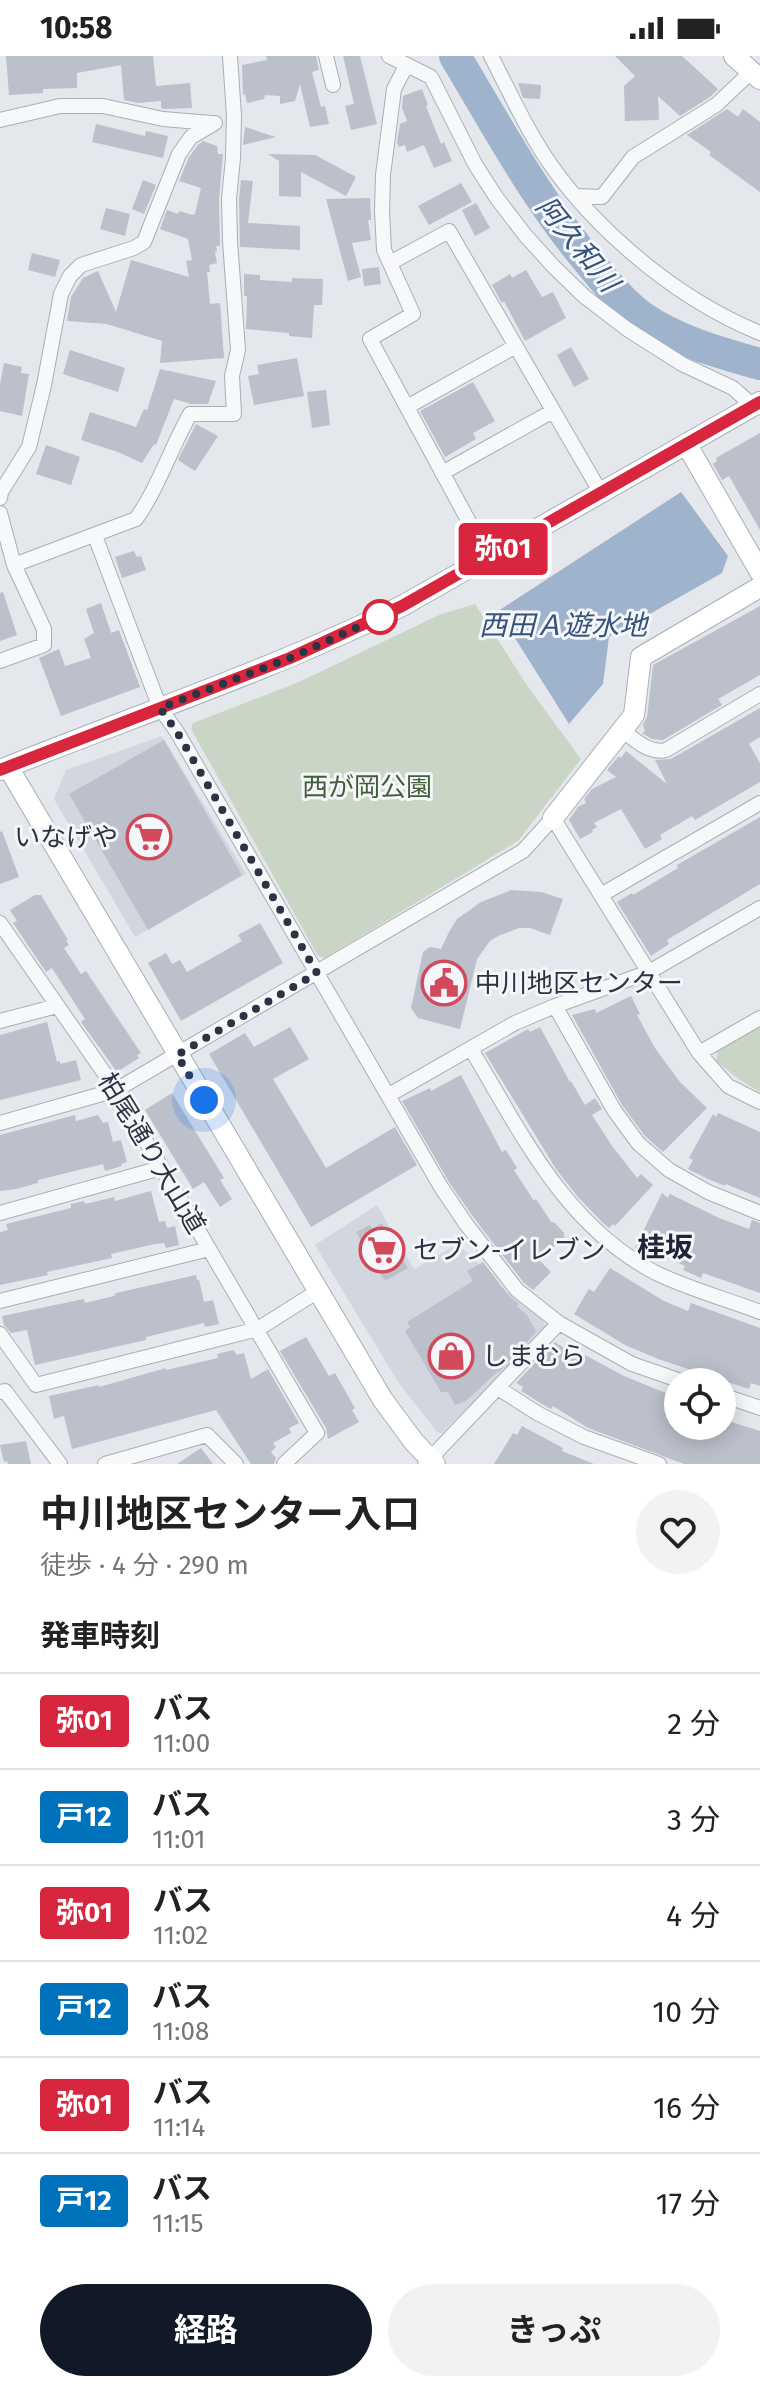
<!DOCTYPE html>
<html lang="ja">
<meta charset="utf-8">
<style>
:root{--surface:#fff;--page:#f2f2f2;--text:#222;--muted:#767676;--line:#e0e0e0;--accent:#111827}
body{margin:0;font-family:"Fira Sans","Noto Sans JP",sans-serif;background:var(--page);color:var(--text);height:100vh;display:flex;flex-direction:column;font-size:30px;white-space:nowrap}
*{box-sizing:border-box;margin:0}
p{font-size:26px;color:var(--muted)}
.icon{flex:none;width:44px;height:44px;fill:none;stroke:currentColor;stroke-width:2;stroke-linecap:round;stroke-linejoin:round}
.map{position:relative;height:1408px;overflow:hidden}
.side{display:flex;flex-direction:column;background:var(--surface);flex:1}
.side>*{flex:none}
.badge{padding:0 16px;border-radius:6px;font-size:28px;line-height:52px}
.controls{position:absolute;left:664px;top:1312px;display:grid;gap:16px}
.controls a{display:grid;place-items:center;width:72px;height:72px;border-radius:50%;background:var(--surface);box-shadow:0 4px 20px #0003;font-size:40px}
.you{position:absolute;width:40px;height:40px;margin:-20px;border:6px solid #fff;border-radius:50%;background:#1a73e8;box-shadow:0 0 0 12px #1a73e833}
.map>.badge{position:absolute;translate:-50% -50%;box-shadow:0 0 0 4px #fff}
h2{padding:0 40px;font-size:30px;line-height:72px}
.round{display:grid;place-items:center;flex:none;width:84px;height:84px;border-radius:42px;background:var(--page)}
.summary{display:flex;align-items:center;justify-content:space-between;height:136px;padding:0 40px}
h1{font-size:38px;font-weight:700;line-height:60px}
.action{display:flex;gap:16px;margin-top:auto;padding:16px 40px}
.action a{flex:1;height:92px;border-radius:48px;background:var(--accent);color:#fff;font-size:32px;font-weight:700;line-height:92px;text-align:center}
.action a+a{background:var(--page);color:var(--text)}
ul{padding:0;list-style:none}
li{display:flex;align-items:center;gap:24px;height:96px;padding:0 40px;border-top:2px solid var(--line)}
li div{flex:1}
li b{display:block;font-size:30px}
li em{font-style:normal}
li .badge{min-width:88px;font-weight:700;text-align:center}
.status{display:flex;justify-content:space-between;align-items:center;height:56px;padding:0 40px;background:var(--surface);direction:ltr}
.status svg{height:22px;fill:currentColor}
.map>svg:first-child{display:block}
.built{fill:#d2d6de}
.green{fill:#c9d6c5}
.water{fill:#9fb4cc}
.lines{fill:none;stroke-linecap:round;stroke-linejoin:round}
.river{stroke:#9fb4cc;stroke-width:32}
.building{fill:#bbc0ca}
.street-casing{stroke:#a9aeb7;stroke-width:16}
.secondary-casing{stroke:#a9aeb7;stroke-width:22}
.street{stroke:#f7f8fa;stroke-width:14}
.secondary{stroke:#fff;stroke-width:20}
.line-casing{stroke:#fff;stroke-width:18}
.line{stroke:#d7263d;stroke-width:12}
.walk{stroke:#2b3445;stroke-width:8;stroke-dasharray:0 14.4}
.stop-dot{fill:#fff;stroke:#d7263d;stroke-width:4}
.labels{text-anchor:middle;stroke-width:6;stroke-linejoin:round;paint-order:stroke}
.park-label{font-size:26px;fill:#3f6138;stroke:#f4f6f9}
.poi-label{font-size:26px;fill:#2b3445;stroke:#f4f6f9;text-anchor:start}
.street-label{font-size:26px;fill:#2b3445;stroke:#f4f6f9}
.water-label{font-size:28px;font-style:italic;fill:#34527a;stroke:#f4f6f9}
.neighbourhood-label{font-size:28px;font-weight:bold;fill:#1d2536;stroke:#f4f6f9}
</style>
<div class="status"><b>10:58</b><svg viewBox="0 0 49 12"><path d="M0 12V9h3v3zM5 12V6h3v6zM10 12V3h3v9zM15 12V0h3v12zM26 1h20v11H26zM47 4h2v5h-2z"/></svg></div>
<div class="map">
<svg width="760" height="1408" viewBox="0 0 760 1408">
<rect width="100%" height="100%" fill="#e4e7ec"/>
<path class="built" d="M162,680l84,138 -111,63 -81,-138 12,-29z
M377,1149l37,64 44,-25 58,56 27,20 3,10 -104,103 -5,-1 -39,-50 -83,-137z"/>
<path class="green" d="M475,548l53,83 53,72 -63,82 -193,117 -7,-2 -127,-227 2,-6 106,-41 140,-67z
M760,970v66l-20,-12 -24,-19 2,-11z"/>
<path class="water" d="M681,436l47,64 -6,17 -113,64 -6,47 -34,40 -71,-113z"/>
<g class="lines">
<path class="river" d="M455,0c45,75 83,147 140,213 14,17 29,35 47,48 34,24 79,36 118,47"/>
</g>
<path class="building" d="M6,0h147l3,30 34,-3 2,25 -28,1 -3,-1v-7l-23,2 -14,-3 -3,-35 -44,8v15l-34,1v4l-34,2z
M266,0h50l3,14 -7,2 9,35 4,-1 4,18 -19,3 -10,-43 -5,17 -15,3v-8l-15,-1 -1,4 -17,4 -2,-9 -2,1 -1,-30 25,-5z
M343,0h17l17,68 -26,6 -6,-24 9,-2z
M615,0h67l36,33 -8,8 -30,19 -22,-20 1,24 -34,1 -1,-35 11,-10z
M518,27l23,2 -1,14 -17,-1z
M422,33l6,16 -2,1 15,38 3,-2 8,19 -18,7 -10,-23 -17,7 -2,-7 -6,2 -2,-5 3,-18 7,-3 -5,-13 1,-12z
M727,53l11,8 5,-8 17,13v70l-51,-37 2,-3 -24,-17z
M96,68l49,12 1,-5 22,5 -5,22 -71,-16z
M245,71l31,10 -33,8z
M203,85l14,5 1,8h5l-4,45 1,47h-4l1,5 -2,1 2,11 -8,2 1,7h-3l3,32 10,-1 4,55 -64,5 2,-22 -55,-17 -40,-3 4,-24 12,-19 15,-7 18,41 15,-52 58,17 -3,-16 6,-1 -4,-21 -28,-10 7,-19 11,4 1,-3 14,4 2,-1 6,-26 -22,-7 10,-24 9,-12z
M268,98l47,1 41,22 -10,19 -45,-24v25l-22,-1v-35z
M143,124l13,5 -12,29 -12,-5z
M241,124l12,1 -5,42 52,3v24l-60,-3 -1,-48z
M461,127l11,19 -43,23 -11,-19z
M370,142l1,22h-3l3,20 -19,3 9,34 -13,4 -22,-82z
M476,147l14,25 -15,8 -13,-26z
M106,152l24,6 -5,22 -25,-7z
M32,197l28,7 -5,17 -27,-7z
M379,211l2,17 -17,2 -2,-17z
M526,214l16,27 11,-5 13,26 -41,23 -21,-40 -2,2 -10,-18 18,-11 2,4z
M244,218l16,1v5l32,2v-4l31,1 -1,26h-8l-2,33 -23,-2v-3l-43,-4 1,-33h-3z
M571,291l18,32 -15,8 -17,-32z
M70,294l55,18 -7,24 -55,-18z
M297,302l7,38 -50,9 -6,-29 11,-2 -2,-9z
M4,307l18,4 -1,6 8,1 -7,42 -22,-5v-27z
M160,313l56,12 -8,23h-17l-17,-5 -18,46 -2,-1 -12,19 -24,-11 -37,-12 9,-28 46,15 8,-18 3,1z
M473,326l22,39 -22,12 3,6 -31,18 -25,-46z
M326,334l4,35 -18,3 -5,-36z
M196,368l22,12 -23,35 -17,-11z
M760,377v97l-31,-54 -7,4 -9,-16 4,-3 -1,-3z
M46,389l34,12 -9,28 -35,-11z
M134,495l3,6 4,-1 5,14 -24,8 -7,-21z
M3,536l14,43 -17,6v-48z
M101,547l10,30 8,-3 21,57 -79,29 -22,-58 20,-9 6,17 26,-8 -7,-19 10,-6 -8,-24z
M760,550v69l-42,24 4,6 -59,35 -11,-1 -10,-6 3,-2 -2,-6 4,-8 6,-52z
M760,652v29l-11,7 11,19v19l-65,38 -3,-4 -32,19 2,4 -17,10 -24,-40 -27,14 3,4 -5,3 1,2 -13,7 -11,-19 9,-13 8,-4 -2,-4 8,-10 24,-12 -9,-7 12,-14 2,2 5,-7 41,33 -12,-24 16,-1z
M164,684l78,135 -94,55 -79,-136z
M760,761v67l-93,56 2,4 -18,12 -34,-54 15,-9 1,2 45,-27 -1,-3z
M2,775l17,46 -19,7v-52z
M511,834l30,2 22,7 -13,36 -20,-7h-11l-21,8 -8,5 -13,18 -17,70 -42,-11 -7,-10 12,-56 7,-5 11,2 8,-17 8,-13 24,-17z
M35,839h6l27,45 -2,1 3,4 -5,3 17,26 5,-3 55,82 -4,2 2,3 -22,14 -36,-50 4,-3 -33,-51 -6,4 -33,-49 4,-2 -7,-11z
M260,867l23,40 -102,58 -33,-58 18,-10 6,11 8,-4 7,12 55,-31 -4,-6z
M631,940l9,18 -3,1 18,33 25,34 27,26 -44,44 -18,-16 -23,-31 -50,-90 23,-6 1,4z
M47,966l10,40 3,-1v3l16,-4 5,20 -81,20v-65z
M290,971l19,32 -36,20 53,89 69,-41 22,38 -106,62 -102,-173 36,-21 9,14z
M540,971l30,55 1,-1 14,24 10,-7 7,11 -10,6 20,31 25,32 4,-4 12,11 -38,41 -2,-2 -4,4 -7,-6 -24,-25 -22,-28 -71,-116 43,-24 2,3z
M461,1019l41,77 4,-2 11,18 -3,2 20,31 2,-2 16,24 2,-1 11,12 -2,1 2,2 -26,23 12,12 -18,18 -9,-7 -50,-65 -25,-36 -47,-81 28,-13 1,3z
M172,1037l52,85 -4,2 12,19 -12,8 -16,-25 -11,7 -48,-79z
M718,1057l42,19v66l-34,-14 -1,2 -17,-7 -20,-10 5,-9 -4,-2 24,-44 3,3z
M75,1059l1,6 22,-6 5,8 5,-1 5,20 8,-2 6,22 -6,2 1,2 -17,5 -2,-7 -65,16v3l-22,6 -16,2v-56z
M151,1135l8,31 6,-1 2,7 8,-2 4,19 -13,3 -2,-5 -9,1 -44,10 1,4 -65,14 1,3 -48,10v-53l8,-2 -2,-6 65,-16v-4l13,-3 1,3 29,-7 1,4z
M662,1137l6,5 2,-4 49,24 30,11 3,-9 8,3v70l-57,-20 -2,5 -18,-8 2,-4 -26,-12 -3,5 -21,-11z
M382,1167l26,45 -23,13 -29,-49 14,-7 2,4z
M483,1206l26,34 10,8 -3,2 11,9 9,17 -37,40 -1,-1 -32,30 -11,4 -7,-13h-7l-36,-61 5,-4 -3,-5 66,-41 -6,-10z
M610,1212l54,33 24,10 3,-8 69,25v58l-9,-3 -2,6 -91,-30 -33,-14 -51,-31 15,-25 5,3z
M196,1219l1,5h2l5,22 9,-2 6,24 -14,3 -1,-4 -58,14v3l-111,25 -8,-35 -16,3 -7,-8 -2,-9 82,-17 1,4 29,-7 2,-3z
M306,1281l23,39 6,-3 20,35 -3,2 7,12 -31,17 -2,-11 -46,-77z
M555,1286l27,18 3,-5 39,21 54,22v28h45l2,-6 35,11v33h-76l-96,-36 -35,-22 -2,3 -9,-5 -21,-13 2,-4 -7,-4 30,-32 1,2z
M233,1294l4,5 7,-2 7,26 17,-10 31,54 -10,5 2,5 -18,10 3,4 -5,5 5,6 -2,6h-23l-35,-54 -144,39 -8,-33 -10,3 -5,-23 50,-11v2l67,-19v2l52,-12 -1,-4z
M522,1370l41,22 -1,3 32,13h-100l19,-31 4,2z
M26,1385l5,23h-23l-1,-3 -3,1 -4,-17z
M201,1392l12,16h-36z"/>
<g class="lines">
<g class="street-casing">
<path id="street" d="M326,0l7,29
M389,0l42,21 44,87 21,33 29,38 29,32 31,30 42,32 55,35 51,24 20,18
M491,0c14,27 27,55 42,81 48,83 139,160 227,196
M406,10l-12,23 -11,86 -1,36 2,39 29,64 -43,25 118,218
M0,64l60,-14h43l60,13 48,4
M575,140l27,1 31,-40 83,-52 35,-33
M390,207l59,-32 152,262
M407,351l109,-61
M442,417l111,-62
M0,442l1,-6 28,-45 15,-62 17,-91 9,-18 11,-11 53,-17 10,-6 35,-88 12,-17 24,-14
M0,457l14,52 30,64v16l-44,16
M95,480l65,172 17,24 264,455 25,37 51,66 42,33 73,41 52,18
M14,509l122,-46c22,-31 35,-71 54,-105h44l-2,-38 6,-26 -8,-109 -1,-42 4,-41 1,-42 -4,-60
M622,674c13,10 27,24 44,20l94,-56
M601,839l159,-92
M0,867l116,167 201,343 -33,31
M555,950l59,104 24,33 31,27 39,22 52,21
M0,965l57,-15
M471,993c51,85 93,176 185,224 33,16 70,26 104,39
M699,997l61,-35
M389,1039l126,-72 40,-17 94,-34 111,-64
M0,1067l116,-33 407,-239 30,-33 146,235 29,33 32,16
M0,1157l161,-45
M0,1245l209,-52
M0,1278l36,51 222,-56 60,-38
M498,1332l39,25 47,24 75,27
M0,1336l5,-1 55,73
M722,1339l38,13
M105,1408l102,-29 29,29
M425,1408l134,-141"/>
</g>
<g class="secondary-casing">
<path id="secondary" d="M734,0l26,23
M687,389l73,127
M8,711l375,633 31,42 21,22
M0,714c134,-54 272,-100 402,-164l358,-204
M553,762l81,-103 7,-58 119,-70"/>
</g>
<use href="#street" class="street"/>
<use href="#secondary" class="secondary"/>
</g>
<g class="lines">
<g class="line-casing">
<path id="line" d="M0,714l290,-112 112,-52 358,-204"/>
</g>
<use href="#line" class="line"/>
<path class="walk" d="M204,1044l-27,-45 140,-82 -140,-241 -17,-24 130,-50 90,-41"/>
</g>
<defs>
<g id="supermarket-ring" transform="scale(2.3)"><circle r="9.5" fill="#f4f6f9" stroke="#d1495b" stroke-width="1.5"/><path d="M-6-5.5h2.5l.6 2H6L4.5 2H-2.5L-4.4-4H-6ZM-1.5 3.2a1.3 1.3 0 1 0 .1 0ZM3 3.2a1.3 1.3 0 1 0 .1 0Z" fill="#d1495b"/></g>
<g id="civic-ring" transform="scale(2.3)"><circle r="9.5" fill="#f4f6f9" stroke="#d1495b" stroke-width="1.5"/><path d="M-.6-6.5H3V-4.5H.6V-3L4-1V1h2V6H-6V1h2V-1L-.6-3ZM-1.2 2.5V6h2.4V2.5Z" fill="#d1495b"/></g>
<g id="shop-ring" transform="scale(2.3)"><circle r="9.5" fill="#f4f6f9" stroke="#d1495b" stroke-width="1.5"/><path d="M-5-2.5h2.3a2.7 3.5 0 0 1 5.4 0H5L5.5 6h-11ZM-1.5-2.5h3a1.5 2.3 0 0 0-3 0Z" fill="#d1495b"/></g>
</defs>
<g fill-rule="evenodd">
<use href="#supermarket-ring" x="149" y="781"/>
<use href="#civic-ring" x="444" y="927"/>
<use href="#supermarket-ring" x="382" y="1194"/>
<use href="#shop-ring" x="451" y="1300"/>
</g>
<circle class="stop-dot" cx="380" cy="561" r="16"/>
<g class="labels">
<g class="park-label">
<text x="367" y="740">西が岡公園</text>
</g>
<g class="poi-label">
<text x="118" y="790" text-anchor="end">いなげや</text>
<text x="475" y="936">中川地区センター</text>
<text x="413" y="1203">セブン-イレブン</text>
<text x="482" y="1309">しまむら</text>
</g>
<g class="street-label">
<text transform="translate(152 1097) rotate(59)" y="9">柏尾通り大山道</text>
</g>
<g class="water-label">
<text transform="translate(578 188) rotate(51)" y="10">阿久和川</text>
<text x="563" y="579">西田Ａ遊水地</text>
</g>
<g class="neighbourhood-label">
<text x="665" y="1201">桂坂</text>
</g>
</g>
</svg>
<div class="controls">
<a><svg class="icon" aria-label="locate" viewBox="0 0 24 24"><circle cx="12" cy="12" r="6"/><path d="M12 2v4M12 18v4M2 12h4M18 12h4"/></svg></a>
</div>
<div class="you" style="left:204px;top:1044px"></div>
<b class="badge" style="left:503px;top:493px;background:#d7263d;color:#fff">弥01</b>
</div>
<section class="side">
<div class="summary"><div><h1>中川地区センター入口</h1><p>徒歩 · 4 分 · 290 m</p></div><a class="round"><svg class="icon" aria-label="heart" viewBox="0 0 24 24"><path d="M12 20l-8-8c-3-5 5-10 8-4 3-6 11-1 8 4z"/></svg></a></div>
<h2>発車時刻</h2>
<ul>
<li><span class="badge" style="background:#d7263d;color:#fff">弥01</span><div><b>バス</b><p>11:00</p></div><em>2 分</em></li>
<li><span class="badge" style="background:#0072bc;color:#fff">戸12</span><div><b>バス</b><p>11:01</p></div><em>3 分</em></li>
<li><span class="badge" style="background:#d7263d;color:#fff">弥01</span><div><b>バス</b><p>11:02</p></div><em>4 分</em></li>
<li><span class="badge" style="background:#0072bc;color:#fff">戸12</span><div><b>バス</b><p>11:08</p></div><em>10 分</em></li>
<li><span class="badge" style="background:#d7263d;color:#fff">弥01</span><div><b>バス</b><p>11:14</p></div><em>16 分</em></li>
<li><span class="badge" style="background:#0072bc;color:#fff">戸12</span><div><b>バス</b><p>11:15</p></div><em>17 分</em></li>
</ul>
<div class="action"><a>経路</a><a>きっぷ</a></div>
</section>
